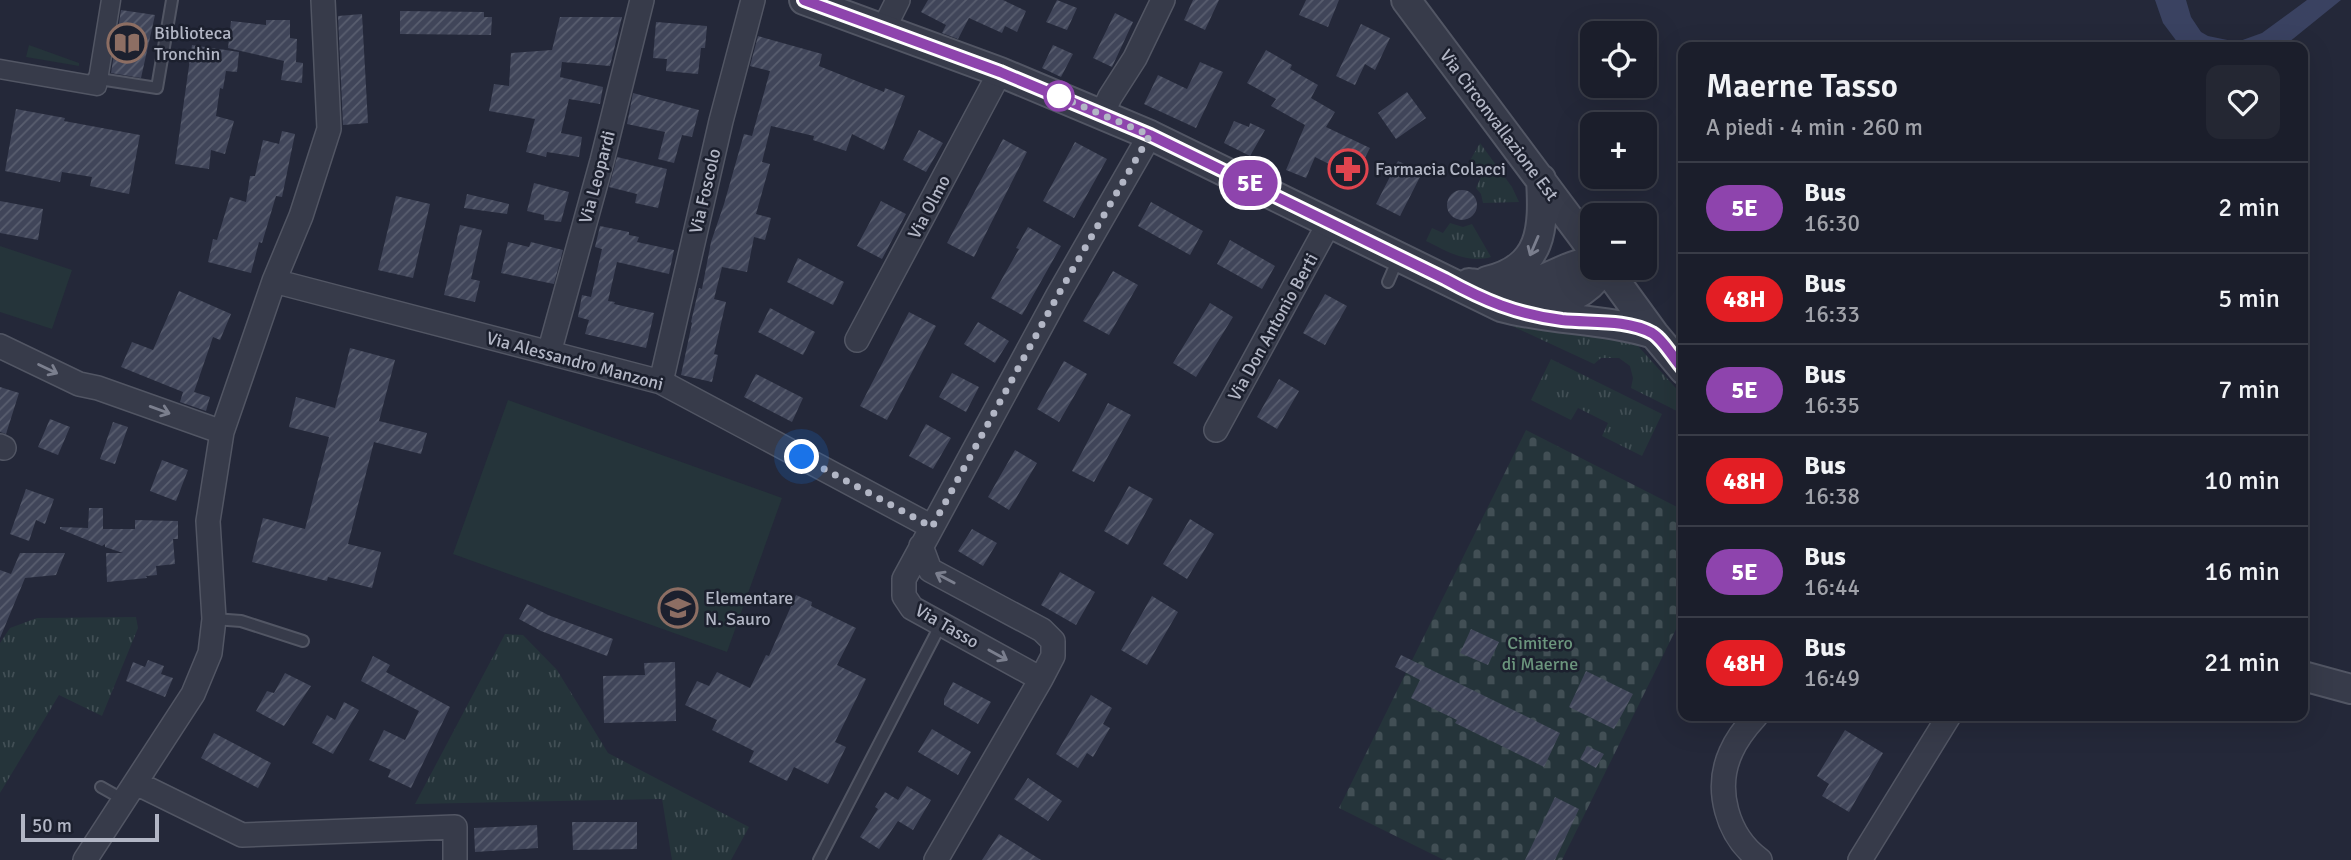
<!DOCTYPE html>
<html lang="it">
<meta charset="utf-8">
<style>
:root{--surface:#1b1e2b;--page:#242733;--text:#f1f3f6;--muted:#a0a2a9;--line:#393c47}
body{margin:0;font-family:Signika,sans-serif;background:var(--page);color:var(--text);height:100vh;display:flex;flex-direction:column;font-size:26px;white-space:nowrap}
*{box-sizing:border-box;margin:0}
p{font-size:23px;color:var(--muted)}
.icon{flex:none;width:38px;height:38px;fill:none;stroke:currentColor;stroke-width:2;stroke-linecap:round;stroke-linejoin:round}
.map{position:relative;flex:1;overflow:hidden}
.drawer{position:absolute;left:1678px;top:42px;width:630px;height:679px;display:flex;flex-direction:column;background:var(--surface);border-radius:14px;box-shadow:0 7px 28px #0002,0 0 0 2px var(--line)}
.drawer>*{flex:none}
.badge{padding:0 14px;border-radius:23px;font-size:24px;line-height:46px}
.controls{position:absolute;left:1580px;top:21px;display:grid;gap:14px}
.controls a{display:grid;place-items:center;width:77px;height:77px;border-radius:14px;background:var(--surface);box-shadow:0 7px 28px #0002,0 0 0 2px var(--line);font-size:35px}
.scale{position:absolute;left:21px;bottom:18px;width:138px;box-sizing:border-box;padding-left:7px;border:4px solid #b2b6c5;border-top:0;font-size:19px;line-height:24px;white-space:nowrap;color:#b2b6c5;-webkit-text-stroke:5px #1c202e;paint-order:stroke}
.you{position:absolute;width:35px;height:35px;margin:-18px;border:5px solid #fff;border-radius:50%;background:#1a73e8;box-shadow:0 0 0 10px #1a73e833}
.map>.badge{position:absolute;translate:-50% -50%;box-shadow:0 0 0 4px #fff}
.round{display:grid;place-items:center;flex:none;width:74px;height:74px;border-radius:14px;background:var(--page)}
.headline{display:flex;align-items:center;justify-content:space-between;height:119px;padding:0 28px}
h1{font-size:33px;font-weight:600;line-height:52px}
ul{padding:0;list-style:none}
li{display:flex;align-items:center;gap:21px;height:91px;padding:0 28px;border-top:2px solid var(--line)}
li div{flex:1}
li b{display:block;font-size:26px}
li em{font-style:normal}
li .badge{min-width:77px;font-weight:700;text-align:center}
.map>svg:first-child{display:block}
.grass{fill:url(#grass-tufts)}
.cemetery{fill:url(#cemetery-stones)}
.garden{fill:#25343a}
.water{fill:#3a4261}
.building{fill:url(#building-hatch)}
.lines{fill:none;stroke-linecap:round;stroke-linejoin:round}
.service-casing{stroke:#525664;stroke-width:14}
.pedestrian-casing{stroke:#525664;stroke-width:21}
.minor-casing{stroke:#525664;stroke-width:26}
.tertiary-casing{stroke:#525664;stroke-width:32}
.service{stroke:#373b4a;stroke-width:10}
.pedestrian{stroke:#373b4a;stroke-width:18}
.minor{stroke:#373b4a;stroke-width:23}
.tertiary{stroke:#373b4a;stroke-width:28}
.oneway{stroke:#7b7f8e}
.line-casing{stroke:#fff;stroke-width:16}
.line{stroke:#8e44ad;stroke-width:10}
.walk{stroke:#b2b6c5;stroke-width:7;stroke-dasharray:0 12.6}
.stop-dot{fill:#fff;stroke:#8e44ad;stroke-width:3.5}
.labels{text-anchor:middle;stroke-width:5;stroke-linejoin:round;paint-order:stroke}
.poi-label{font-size:18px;fill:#b2b6c5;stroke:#1c202e;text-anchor:start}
.street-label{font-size:18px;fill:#b2b6c5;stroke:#1c202e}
.park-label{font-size:18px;fill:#6b957d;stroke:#1c202e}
</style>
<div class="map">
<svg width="2351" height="860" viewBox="0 0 2351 860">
<defs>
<pattern id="grass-tufts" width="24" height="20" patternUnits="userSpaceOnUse" patternTransform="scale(1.75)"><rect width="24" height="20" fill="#25343a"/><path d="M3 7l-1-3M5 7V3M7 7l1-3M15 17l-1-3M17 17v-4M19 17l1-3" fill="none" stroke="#424f55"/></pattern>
<pattern id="cemetery-stones" width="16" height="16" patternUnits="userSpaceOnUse" patternTransform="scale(1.75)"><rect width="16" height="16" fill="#25343a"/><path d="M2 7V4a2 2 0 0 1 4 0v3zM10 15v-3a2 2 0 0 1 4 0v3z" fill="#424f55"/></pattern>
<pattern id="building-hatch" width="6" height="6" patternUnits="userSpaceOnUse" patternTransform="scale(1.75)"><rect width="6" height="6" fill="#404559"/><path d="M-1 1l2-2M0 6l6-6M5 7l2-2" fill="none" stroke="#595e6f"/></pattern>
</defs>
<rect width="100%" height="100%" fill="#242839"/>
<path class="grass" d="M1480,143l32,44 7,15 -36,1 -2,-9 -5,-6 7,-15 -15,-9z
M1450,223l13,4 9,-3 19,33c-25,7 -44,-6 -65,-16l6,-13 11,5z
M1471,307l158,29 54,60v18l-52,-26 2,-10 -3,-12 -11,-8h-18l-7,6z
M1551,359l111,55 -20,42 -40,-20 6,-13 -30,-15 -7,12 -40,-20z
M136,617l2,11 -36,88 -43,-21 -59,98v-150l10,-15 27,-10z
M505,634l18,1 34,35 51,83 141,74 -18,33h-59l-10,-61 -247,5z"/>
<path class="cemetery" d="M1526,430l157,80v105l-121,245h-118l-105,-52z"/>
<path class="garden" d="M29,45l50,18v3l-53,-9z
M0,246l72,24 -20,59 -52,-17z
M508,400l274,98 -55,154 -274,-98z"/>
<path class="water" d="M2155,0h31l5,17 10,15 7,4 29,6 25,-9 45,-33h34l-58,47h-102l-18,-24z"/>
<path class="building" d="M928,0h75l23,11 -9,21 -12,-6 -3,7 -33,-15 -11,21 -16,-6 4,-8 -25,-13z
M1057,0l20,8 -10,22 -21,-8z
M1193,0h26l-14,30 -21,-10z
M1306,0h33l-11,27 -29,-12z
M121,10l34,5 -14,63 -30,-5z
M400,11l84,1v5h8l-1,18 -91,-1z
M1115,13l18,9 -21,45 -19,-9z
M362,14l6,109 -25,2 -5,-109z
M560,17h62l-12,49 -48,-4 -2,15 43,10 -3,17 -31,-5 -8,34 21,4 -3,20 -32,-5 -1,5 -20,-5 9,-33 -46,-8 5,-27 15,2 2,-33 41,-3z
M266,20h24v18l7,1 -1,23 7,1 -1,20 -21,-3 3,-19 -56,-13 3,-27 35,4z
M656,22l51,4 -2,22h-4l-3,26 -32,-3 1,-12 -14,-1z
M1361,24l29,14 -15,32 -10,-6 -10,21 -19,-9z
M758,36l64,18 -3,12 65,26 1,-4 20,8 -21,54 -32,-16 -6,17 -33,-11 1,-4 -43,-10 -9,36 8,2 -14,50 15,4 -6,22 -11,-3 -7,35 -25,-5 -8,32 12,3 -12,52 4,1 -6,27 -31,-7 11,-52 -1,-1 8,-34 3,1 9,-47 13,-38 20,-70 8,2 18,-65 -20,-5z
M192,45l47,7 -2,20 -11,-1 -3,18 -3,-1 -4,28 18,5 -9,33 -14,-4 -2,19 -34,-5z
M1053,45l20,9 -12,23 -19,-9z
M1266,50l26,15 -2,4 28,16 -7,13 24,14 -9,15 44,21 -15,29 -40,-20 -9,21 -20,-8 19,-45 -34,-19 5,-7 -29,-16z
M1200,62l23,10 -27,56 -52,-24 14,-29 29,14z
M1407,92l19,26 -30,21 -18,-26z
M633,93l66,17 -7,27 -10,-2 -8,28 -16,-4 7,-27 -38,-8z
M16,109l49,9 -1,3 76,14 -11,59 -39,-8 2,-9 -30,-5 -2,10 -55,-11z
M1234,121l15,6 1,-4 15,7 -15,26 -26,-13z
M919,130l24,13 -17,29 -23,-12z
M282,131l13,3 -13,63 -6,-1 -14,47 -3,-1 -8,31 -43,-11 5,-23 4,1 13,-43 16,5 4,-26h5l8,-36 16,4z
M1003,139l24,13 -53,105 -27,-14z
M1075,142l32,17 -33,59 -31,-17z
M617,157l50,12 -9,39 -23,-5 2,-9 -28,-7z
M1398,161l24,12 -22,43 -24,-12z
M534,183l35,9 -8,30 -17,-2v-5l-17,-4z
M1447 205a15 15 0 1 1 30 0a15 15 0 1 1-30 0Z
M467,194l42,10 -2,10 -43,-6z
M396,196l34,8 -17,74 -35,-8z
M0,201l43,8 -5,31 -38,-7z
M881,201l25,13 -24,45 -25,-13z
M1151,202l52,29 -13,24 -52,-29z
M460,225l22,5 -11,49 9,2 -5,21 -31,-7z
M600,226l29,6v3l10,2 -2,5 37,8 -5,24 -52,-12 -9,39 7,1 -1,2 40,9 -8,35 -61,-14 4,-14 -11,-3 4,-22 9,2 11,-48 -7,-2z
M1028,227l33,19 -39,69 -31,-17 28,-49 -3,-1z
M1230,240l45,26 -13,23 -45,-25z
M508,242l21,5 2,-5 32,8 -9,34 -53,-11z
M798,258l46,24 -11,23 -46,-23z
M1113,271l25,14 -29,50 -26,-14z
M179,291l52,23 -11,26 -7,-3 -19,55 16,5 -4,14 -26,-9 3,-10 -62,-25 11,-25 21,8z
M1325,294l22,12 -22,39 -22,-12z
M1210,303l23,14 -37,60 -23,-14z
M770,308l45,24 -12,23 -45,-23z
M909,312l27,14 -49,94 -27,-14z
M978,322l31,19 -14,22 -31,-19z
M350,348l45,12 -16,61 48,12 -6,21 -47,-12 -26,102 33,8 -9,36 -44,-11 -1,4 -75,-19 11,-44 42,11 24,-92 -40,-10 7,-30 39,11z
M1064,361l23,13 -28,48 -22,-13z
M952,373l27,14 -13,25 -27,-15z
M756,374l47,24 -11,24 -48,-25z
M1279,379l20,12 -22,38 -20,-12z
M0,387l19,6 -13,41 -6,-2z
M1108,403l23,12 -37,67 -22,-11z
M50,419l20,8 -12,28 -20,-8z
M113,422l15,5 -13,37 -15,-5z
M926,424l25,14 -18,31 -24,-13z
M1015,450l22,13 -28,47 -21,-13z
M162,460l26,10 -12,31 -26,-10z
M1129,486l24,13 -25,46 -24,-14z
M26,489l28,10 -9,25 -9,-4 -7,21 -19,-7z
M89,508h14v21h32v-9l43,1v18h-5l2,25 -19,2 1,9 -11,1 1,2 -40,4 -1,-29h17l-18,-6v-3l-3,2 -42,-17v-2l28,1z
M1190,519l24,15 -27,45 -24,-15z
M972,529l25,14 -14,23 -25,-15z
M20,553h45l-9,22 -31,3 -25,60v-68l11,4z
M1060,572l35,20 -19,33 -35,-20z
M796,595l16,7 -1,4 45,22 -19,37 29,14 -31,63 11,5 -18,37 -34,-17 -7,14 -38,-19 5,-11 -42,-21 5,-10 -32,-15 12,-24 12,5 8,-14 33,16 16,-33 3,1z
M1152,596l26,16 -31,53 -26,-15z
M527,604l21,11 65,24 -6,17 -66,-25 -22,-12z
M1471,629l28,13 -11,23 -28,-12z
M1401,655l159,78 -16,34 -89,-44 2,-3 -46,-22 9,-18 -25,-13z
M373,656l17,9 -4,7 64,35 -39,81 -23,-11 3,-7 -22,-10 15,-30 21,10 14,-29 -58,-30z
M148,660l16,6 -3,8 12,4 -8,19 -39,-16 7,-19 12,5z
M675,662l1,59 -72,2 -1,-47 42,-1 -1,-12z
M1586,671l47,23 -19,35 -45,-22z
M285,673l26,13 -27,40 -28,-15 11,-20 7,2z
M953,682l38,20 -13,22 -34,-19v-6z
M1091,695l21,13 -9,16 7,4 -17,29 -6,-4 -9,15 -22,-14z
M344,702l15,8 -26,44 -21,-11 15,-28 8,5z
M932,729l39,23 -13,23 -40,-23z
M1845,730l38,23 -34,59 -27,-16 7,-12 -12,-8z
M214,733l57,30 -13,25 -57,-30z
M1587,746l17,8 -8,14 -16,-9z
M1028,778l34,23 -14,20 -34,-22z
M907,786l24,14 -18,30 -15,-9 -19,28 -19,-12 18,-28 -3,-2 10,-15 13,8z
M1555,797l24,12 -24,51h-30z
M572,822h65v27l-64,1z
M537,825l1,23 -63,4 -1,-24z
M999,834l15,9 27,17h-59z"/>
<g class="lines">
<g class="service-casing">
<path id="service" d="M93,78l64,10 15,-88
M1388,282l10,-23
M214,619l27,2 62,20
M101,787l23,13
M819,860l122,-236"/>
</g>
<g class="pedestrian-casing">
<path id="pedestrian" d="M0,69l97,17 14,-86"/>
</g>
<g class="minor-casing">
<path id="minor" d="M884,28l14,-28
M1102,114l8,-17 25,-39 28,-58
M274,281l387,101 271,145
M857,340l143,-268
M0,346l79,38 19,4 124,44
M549,353l53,-192 40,-161
M661,382l60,-261 32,-121
M1216,430l113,-207
M0,446l4,2
M921,546l9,24 112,60 11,11v15l-12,23 -105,181
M1041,679l-129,-71 -8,-12v-17l154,-284 92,-160
M1756,716c-10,11 -19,22 -25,36 -17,37 -4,84 29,108
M136,783l106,52 213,-8v33
M85,860l108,-166 17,-41 4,-34 -6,-98 14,-89 52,-151 27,-65 28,-87 -6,-129
M1860,860l89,-144"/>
</g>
<g class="tertiary-casing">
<path id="tertiary" d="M804,0l196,72 150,63 351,172c51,14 104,11 153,27
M1406,0l186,249
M1606,268l48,66 30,36
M1487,281c56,-13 57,-53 54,-102
M1469,283c21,3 39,6 60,1 22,-6 40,-20 63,-22
M1529,310c33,-8 56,-13 75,-42
M2303,676l48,13"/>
</g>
<use href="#service" class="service"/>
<use href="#pedestrian" class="pedestrian"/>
<use href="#minor" class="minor"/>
<use href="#tertiary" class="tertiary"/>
</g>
<defs><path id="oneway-shaft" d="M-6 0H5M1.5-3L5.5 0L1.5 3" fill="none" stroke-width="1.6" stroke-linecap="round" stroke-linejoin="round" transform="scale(1.75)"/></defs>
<g class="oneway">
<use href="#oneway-shaft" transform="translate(1534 246) rotate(113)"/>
<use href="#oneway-shaft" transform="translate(48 369) rotate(26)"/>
<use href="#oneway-shaft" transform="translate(160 410) rotate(20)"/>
<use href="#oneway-shaft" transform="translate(945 578) rotate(-152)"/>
<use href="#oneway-shaft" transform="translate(998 655) rotate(29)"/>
</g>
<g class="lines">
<g class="line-casing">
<path id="line" d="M804,0l196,72 150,63 295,144c40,22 71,35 117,41 28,3 64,-1 90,13 12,7 22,27 32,37"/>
</g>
<use href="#line" class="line"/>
<path class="walk" d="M802,457l130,70 126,-232 92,-160 -99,-42 8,3"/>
</g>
<defs>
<g id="library-ring" transform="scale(2.0125)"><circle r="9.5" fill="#1c202e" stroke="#8d6e63" stroke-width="1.5"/><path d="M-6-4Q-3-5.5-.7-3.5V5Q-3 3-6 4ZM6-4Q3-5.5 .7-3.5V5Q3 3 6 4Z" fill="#8d6e63"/></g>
<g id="pharmacy-ring" transform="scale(2.0125)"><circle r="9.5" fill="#1c202e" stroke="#e0444e" stroke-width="1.5"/><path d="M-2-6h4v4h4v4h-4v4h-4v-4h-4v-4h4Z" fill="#e0444e"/></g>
<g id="school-ring" transform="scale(2.0125)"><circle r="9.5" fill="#1c202e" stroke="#8d6e63" stroke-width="1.5"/><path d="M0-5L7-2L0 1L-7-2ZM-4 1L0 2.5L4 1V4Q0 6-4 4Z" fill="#8d6e63"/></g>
</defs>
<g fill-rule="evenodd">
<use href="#library-ring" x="127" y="43"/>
<use href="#pharmacy-ring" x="1348" y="169"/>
<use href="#school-ring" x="678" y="608"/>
</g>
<circle class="stop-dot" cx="1059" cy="96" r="14"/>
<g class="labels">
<g class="poi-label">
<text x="154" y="39">Biblioteca<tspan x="154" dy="21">Tronchin</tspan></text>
<text x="1375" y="175">Farmacia Colacci</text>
<text x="705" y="604">Elementare<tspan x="705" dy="21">N. Sauro</tspan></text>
</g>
<g class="street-label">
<text transform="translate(1499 125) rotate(53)" y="6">Via Circonvallazione Est</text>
<text transform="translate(597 177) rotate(-75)" y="6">Via Leopardi</text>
<text transform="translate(705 191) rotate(-77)" y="6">Via Foscolo</text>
<text transform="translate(929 207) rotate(-62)" y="6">Via Olmo</text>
<text transform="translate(1273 327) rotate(-61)" y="6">Via Don Antonio Berti</text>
<text transform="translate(575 361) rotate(15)" y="6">Via Alessandro Manzoni</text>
<text transform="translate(947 626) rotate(30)" y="6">Via Tasso</text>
</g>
<g class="park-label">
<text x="1540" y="649">Cimitero<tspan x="1540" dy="21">di Maerne</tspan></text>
</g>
</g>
</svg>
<div class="controls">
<a><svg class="icon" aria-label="locate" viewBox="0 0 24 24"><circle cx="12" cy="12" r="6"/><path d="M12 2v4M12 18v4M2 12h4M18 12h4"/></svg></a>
<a>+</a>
<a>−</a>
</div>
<div class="scale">50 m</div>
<div class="you" style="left:802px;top:457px"></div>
<b class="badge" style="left:1250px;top:183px;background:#8e44ad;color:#fff">5E</b>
<section class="drawer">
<div class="headline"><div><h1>Maerne Tasso</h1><p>A piedi · 4 min · 260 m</p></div><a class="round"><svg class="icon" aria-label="heart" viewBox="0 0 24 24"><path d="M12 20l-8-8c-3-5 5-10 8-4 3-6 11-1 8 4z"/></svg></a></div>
<ul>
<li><span class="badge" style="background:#8e44ad;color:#fff">5E</span><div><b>Bus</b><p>16:30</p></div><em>2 min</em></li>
<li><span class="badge" style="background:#e31e24;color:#fff">48H</span><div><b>Bus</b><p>16:33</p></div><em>5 min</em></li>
<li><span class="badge" style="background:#8e44ad;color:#fff">5E</span><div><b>Bus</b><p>16:35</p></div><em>7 min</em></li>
<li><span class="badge" style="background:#e31e24;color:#fff">48H</span><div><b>Bus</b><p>16:38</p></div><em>10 min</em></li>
<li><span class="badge" style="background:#8e44ad;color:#fff">5E</span><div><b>Bus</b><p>16:44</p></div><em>16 min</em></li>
<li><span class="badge" style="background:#e31e24;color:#fff">48H</span><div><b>Bus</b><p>16:49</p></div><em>21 min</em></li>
</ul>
</section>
</div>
